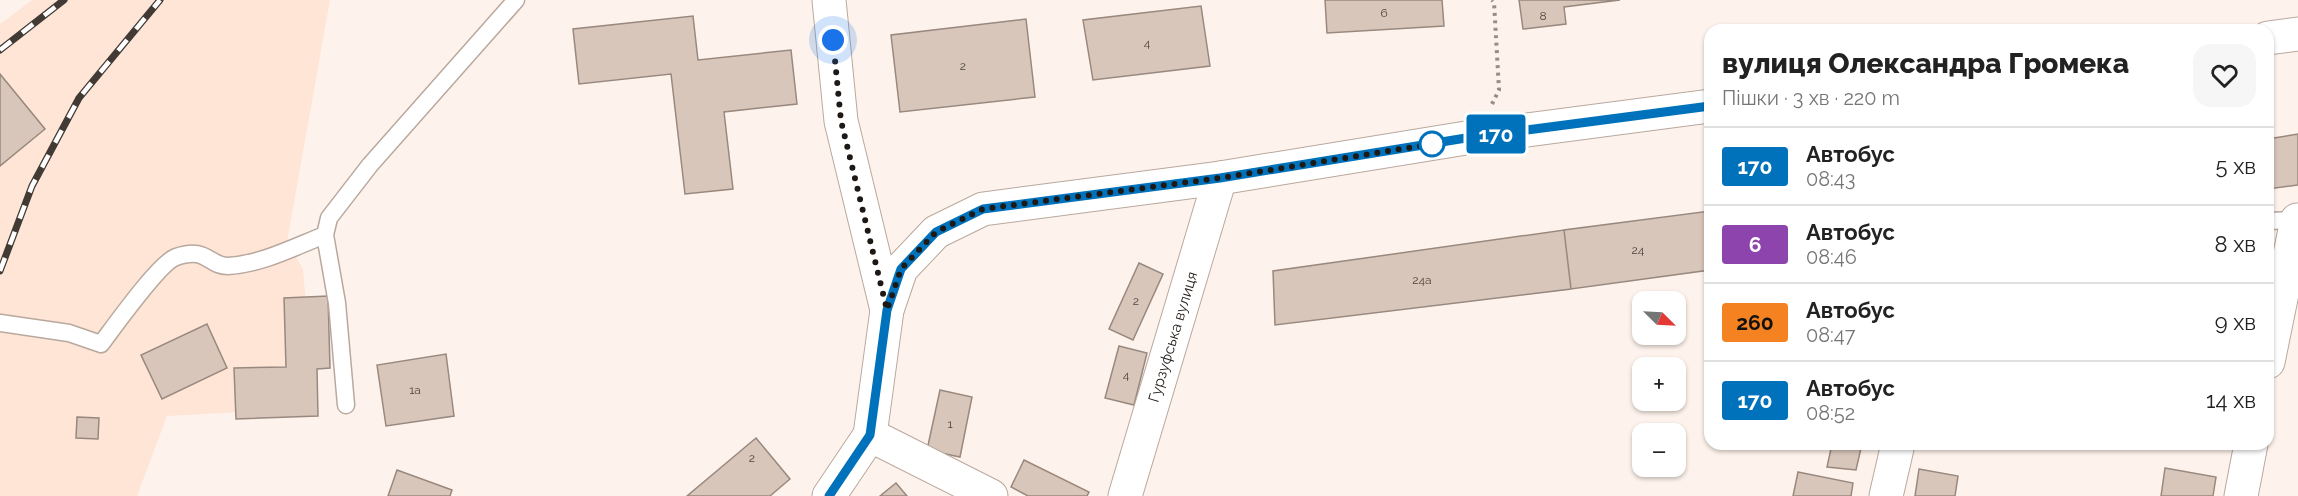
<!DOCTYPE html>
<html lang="uk">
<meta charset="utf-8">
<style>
:root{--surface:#fff;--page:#f6f6f6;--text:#222;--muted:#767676;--line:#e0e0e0}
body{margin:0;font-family:Raleway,sans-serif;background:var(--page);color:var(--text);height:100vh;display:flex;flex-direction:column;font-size:22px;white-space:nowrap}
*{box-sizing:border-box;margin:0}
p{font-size:20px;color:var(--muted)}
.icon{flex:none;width:33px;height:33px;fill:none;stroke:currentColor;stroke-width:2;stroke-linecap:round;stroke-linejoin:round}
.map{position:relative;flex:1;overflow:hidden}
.panel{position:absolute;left:1704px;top:24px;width:570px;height:426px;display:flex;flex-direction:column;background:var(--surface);border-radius:18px;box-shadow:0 2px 4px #0004}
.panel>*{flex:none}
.badge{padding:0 12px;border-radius:4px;font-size:21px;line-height:39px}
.needle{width:39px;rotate:114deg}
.fabs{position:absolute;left:1632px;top:291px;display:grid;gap:12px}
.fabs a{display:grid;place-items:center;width:54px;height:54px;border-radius:12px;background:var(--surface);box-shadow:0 2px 4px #0004;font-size:30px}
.you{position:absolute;width:30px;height:30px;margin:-15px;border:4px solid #fff;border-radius:50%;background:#1a73e8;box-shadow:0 0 0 9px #1a73e833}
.map>.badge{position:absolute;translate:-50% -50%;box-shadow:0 0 0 3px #fff}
.round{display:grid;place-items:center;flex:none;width:63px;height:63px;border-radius:18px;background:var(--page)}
.head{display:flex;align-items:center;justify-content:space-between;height:102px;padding:0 18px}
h1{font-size:28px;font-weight:800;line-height:45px}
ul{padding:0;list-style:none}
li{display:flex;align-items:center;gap:18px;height:78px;padding:0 18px;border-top:2px solid var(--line)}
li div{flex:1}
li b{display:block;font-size:22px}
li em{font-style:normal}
li .badge{min-width:66px;font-weight:700;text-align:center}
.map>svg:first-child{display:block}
.built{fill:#fee5d5}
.building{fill:#d8c6bb;stroke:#99887e;stroke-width:1.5}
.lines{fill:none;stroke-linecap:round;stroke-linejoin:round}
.lane-casing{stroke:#b9a89d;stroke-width:19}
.street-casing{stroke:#b9a89d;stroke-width:35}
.secondary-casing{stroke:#b9a89d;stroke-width:35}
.path{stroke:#968d88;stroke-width:4;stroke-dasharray:3 4.5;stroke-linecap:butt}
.lane{stroke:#fff;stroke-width:16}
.street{stroke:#fff;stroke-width:33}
.secondary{stroke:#fff;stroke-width:33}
.rail-casing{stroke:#413a35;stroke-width:7}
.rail{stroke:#fff;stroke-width:4.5;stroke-dasharray:14;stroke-linecap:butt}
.line-casing{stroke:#fff;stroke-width:14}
.line{stroke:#0072bc;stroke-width:9}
.walk{stroke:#1f1915;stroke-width:6;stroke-dasharray:0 10.8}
.stop-dot{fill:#fff;stroke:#0072bc;stroke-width:3}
.labels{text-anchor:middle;stroke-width:4.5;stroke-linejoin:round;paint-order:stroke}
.number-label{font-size:12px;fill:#4d443e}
.street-label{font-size:15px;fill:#1f1915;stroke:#fff}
</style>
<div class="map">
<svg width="2298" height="496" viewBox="0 0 2298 496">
<rect width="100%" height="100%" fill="#fef3ec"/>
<path class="built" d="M32,0h298l-43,242 16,27 12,139 -148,8 -30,80h-137v-472z"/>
<path class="building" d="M1325,0h117l2,26 -117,7z
M1519,0h101l-56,7 2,17 -43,5z
M1201,6l9,60 -117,14 -10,-60z
M693,16l5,44 93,-10 6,54 -73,8 9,77 -48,5 -14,-120 -92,10 -6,-55z
M1026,19l9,78 -135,15 -9,-77z
M0,74l45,55 -45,37z
M2298,134v51l-30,4v-50z
M1710,211v59l-139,19 -7,-59z
M1564,230l7,59 -296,36 -2,-54z
M1139,263l24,11 -30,66 -24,-11z
M328,296l2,72 -13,1 1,47 -82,3 -2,-51 52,-1 -2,-69z
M207,324l20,44 -65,31 -21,-44z
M1119,346l28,7 -13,52 -29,-7z
M446,354l8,62 -68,10 -9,-61z
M940,390l32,7 -12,60 -33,-7z
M77,417l22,1 -1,21 -22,-1z
M756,438l34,41 -20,17h-83z
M1832,444h30l-6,26 -29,-3z
M1024,460l65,32 -2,4h-59l-17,-9z
M2165,468l51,9 -3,19h-52z
M1919,469l39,7 -3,20h-40z
M397,470l55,20 -2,6h-62z
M1798,472l55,11 -2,13h-58z
M896,483l11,13h-27z"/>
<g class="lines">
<g class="lane-casing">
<path id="lane" d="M2268,221l30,-1
M0,323l69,10 32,11c13,-17 58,-81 75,-87 31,-11 32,9 52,9 34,-2 66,-19 97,-31
M346,405l-9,-102 -12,-68 4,-17 41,-53 146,-165"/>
</g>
<g class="street-casing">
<path id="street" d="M829,0l12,121 46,189
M2268,362l29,-142
M870,435l121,61
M1125,496l95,-318
M1886,496l12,-52
M2241,496l10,-52"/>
</g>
<g class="secondary-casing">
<path id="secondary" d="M2268,38l30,-4
M829,496l41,-61 17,-125 14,-41 35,-37 47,-23 237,-31 246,-40 244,-32"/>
</g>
<path class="path" d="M1492,104l7,-14 -5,-88 -2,-2"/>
<use href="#lane" class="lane"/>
<use href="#street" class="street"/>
<use href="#secondary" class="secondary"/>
<g class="rail-casing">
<path id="rail" d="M0,50l64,-50
M0,271l32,-85 47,-88 81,-98"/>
</g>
<use href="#rail" class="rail"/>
</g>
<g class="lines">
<g class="line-casing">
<path id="line" d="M829,496l41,-61 17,-125 14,-41 35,-37 47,-23 237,-31 246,-40 244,-32"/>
</g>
<use href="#line" class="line"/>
<path class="walk" d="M833,40l8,81 46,189 14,-41 35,-37 47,-23 237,-31 212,-34"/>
</g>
<circle class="stop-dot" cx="1432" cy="144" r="12"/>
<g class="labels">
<g class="number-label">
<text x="1384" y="17">6</text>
<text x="1543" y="20">8</text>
<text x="1147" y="47">4</text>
<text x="963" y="70">2</text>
<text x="1638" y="254">24</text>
<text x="1422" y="284">24а</text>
<text x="1136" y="305">2</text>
<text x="1126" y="379">4</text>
<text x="415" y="394">1а</text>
<text x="950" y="428">1</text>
<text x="752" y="462">2</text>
</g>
<g class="street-label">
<text transform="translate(1173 337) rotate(-73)" y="5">Гурзуфська вулиця</text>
</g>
</g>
</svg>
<div class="fabs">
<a><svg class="needle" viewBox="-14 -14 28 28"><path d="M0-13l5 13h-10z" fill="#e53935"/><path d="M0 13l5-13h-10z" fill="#767676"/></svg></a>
<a>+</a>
<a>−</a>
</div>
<div class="you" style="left:833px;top:40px"></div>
<b class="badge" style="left:1496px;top:134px;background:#0072bc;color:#fff">170</b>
<section class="panel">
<div class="head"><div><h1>вулиця Олександра Громека</h1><p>Пішки · 3 хв · 220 m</p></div><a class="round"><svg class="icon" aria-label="heart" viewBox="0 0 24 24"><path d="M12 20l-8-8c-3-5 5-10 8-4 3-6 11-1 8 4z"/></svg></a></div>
<ul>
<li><span class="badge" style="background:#0072bc;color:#fff">170</span><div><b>Автобус</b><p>08:43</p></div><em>5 хв</em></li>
<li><span class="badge" style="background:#8e44ad;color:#fff">6</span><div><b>Автобус</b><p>08:46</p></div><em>8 хв</em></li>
<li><span class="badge" style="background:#f58220;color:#111">260</span><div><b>Автобус</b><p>08:47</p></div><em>9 хв</em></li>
<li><span class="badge" style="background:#0072bc;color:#fff">170</span><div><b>Автобус</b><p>08:52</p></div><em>14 хв</em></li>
</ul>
</section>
</div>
